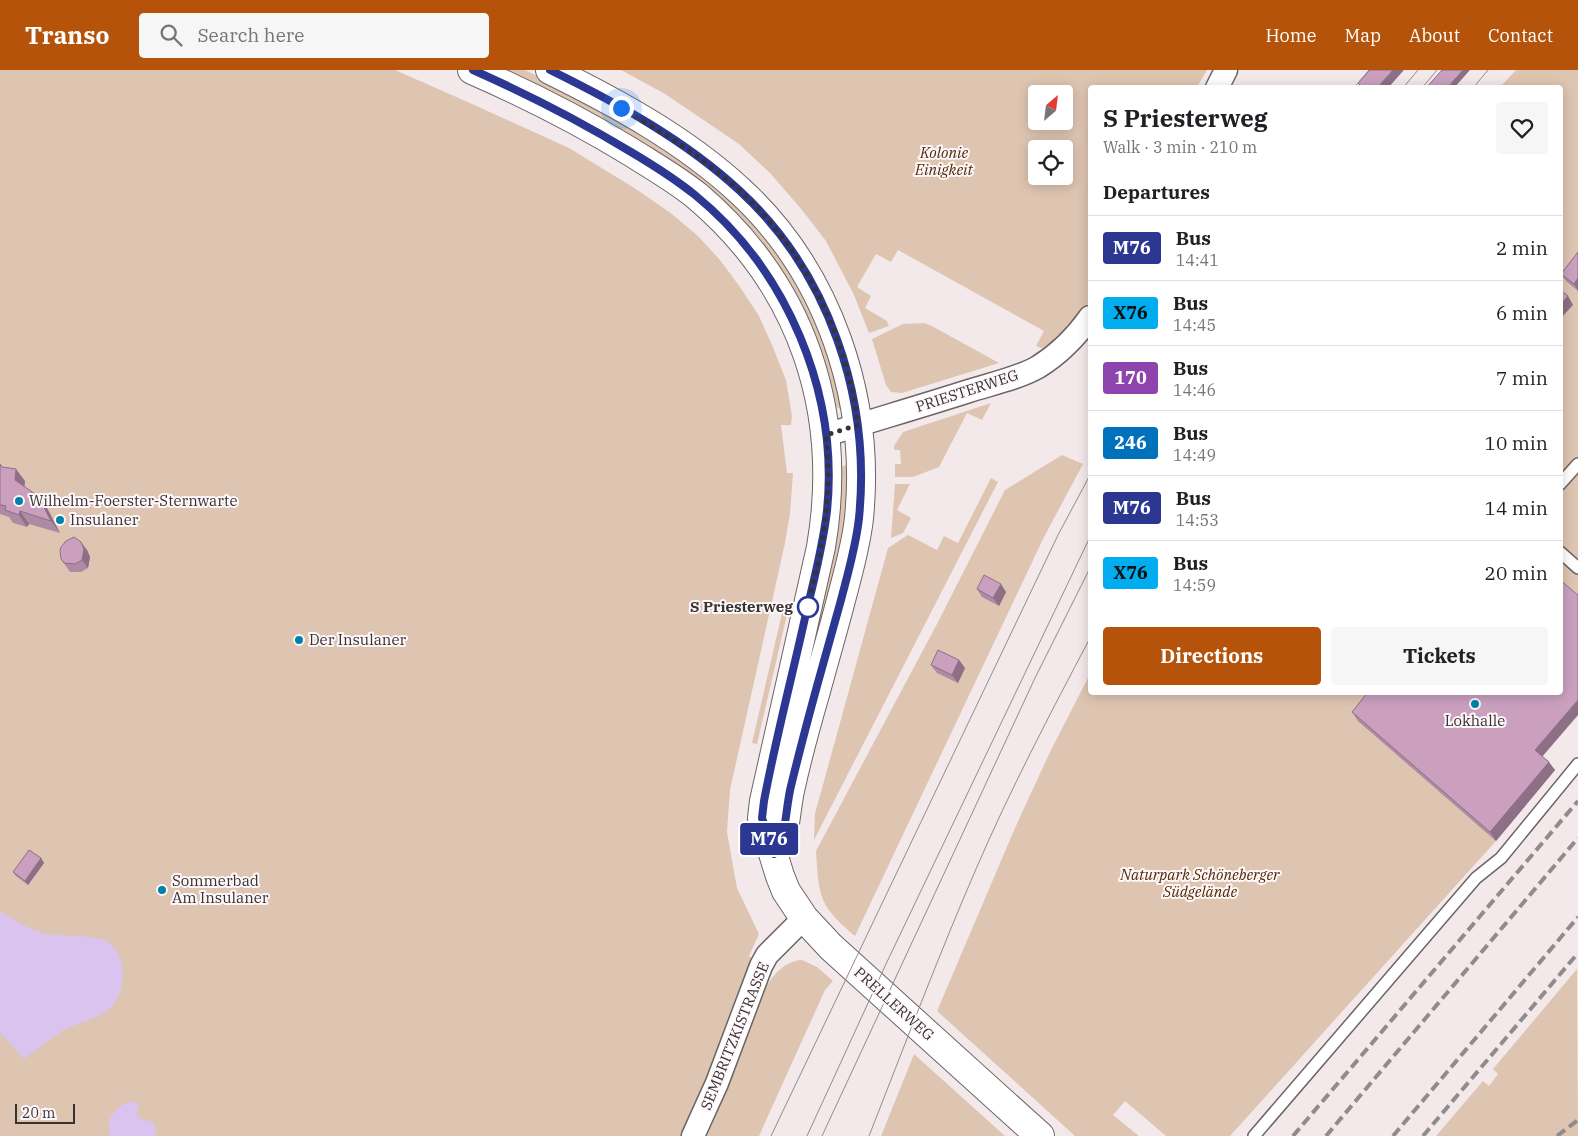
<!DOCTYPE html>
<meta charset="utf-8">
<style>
:root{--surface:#fff;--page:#f6f6f6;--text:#202124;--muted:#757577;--line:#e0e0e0;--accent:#b45309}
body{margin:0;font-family:"IBM Plex Serif",serif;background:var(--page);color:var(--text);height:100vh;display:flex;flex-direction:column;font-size:19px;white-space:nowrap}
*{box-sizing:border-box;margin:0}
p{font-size:16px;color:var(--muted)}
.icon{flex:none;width:28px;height:28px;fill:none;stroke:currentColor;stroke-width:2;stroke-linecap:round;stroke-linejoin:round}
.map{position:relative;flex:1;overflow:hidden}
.panel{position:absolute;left:1088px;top:15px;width:475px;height:610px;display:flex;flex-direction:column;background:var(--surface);border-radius:5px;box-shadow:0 2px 12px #0003}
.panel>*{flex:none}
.badge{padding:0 10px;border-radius:4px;font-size:18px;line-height:32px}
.needle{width:32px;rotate:28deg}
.tools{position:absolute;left:1028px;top:15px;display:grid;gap:10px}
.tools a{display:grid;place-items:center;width:45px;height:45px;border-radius:5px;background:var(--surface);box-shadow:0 2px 12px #0003;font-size:25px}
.scale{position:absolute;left:15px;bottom:12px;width:60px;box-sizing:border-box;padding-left:5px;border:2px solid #363333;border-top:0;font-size:14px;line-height:18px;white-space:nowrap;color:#363333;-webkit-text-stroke:4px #fff7f9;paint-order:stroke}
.you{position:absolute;width:25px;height:25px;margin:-12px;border:4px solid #fff;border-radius:50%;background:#1a73e8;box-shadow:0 0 0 8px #1a73e833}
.map>.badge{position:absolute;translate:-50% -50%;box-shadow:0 0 0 2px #fff}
h2{padding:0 15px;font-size:19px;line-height:45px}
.round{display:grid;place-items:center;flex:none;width:52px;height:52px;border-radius:5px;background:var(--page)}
.head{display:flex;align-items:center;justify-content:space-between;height:85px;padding:0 15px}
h1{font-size:24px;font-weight:800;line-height:38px}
.cta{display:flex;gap:10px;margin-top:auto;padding:10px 15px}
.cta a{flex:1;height:58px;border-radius:5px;background:var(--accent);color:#fff;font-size:20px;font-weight:800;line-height:58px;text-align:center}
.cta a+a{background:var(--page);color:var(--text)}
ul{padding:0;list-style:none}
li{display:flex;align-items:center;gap:15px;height:65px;padding:0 15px;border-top:1px solid var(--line)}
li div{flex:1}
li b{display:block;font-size:19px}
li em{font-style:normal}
li .badge{min-width:55px;font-weight:700;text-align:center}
header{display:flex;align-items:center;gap:30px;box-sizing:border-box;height:70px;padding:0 25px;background:var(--accent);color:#fff}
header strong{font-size:24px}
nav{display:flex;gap:28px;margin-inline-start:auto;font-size:18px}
.search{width:350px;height:45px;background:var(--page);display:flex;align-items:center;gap:12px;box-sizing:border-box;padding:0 18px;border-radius:5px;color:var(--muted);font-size:19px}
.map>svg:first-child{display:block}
.green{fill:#dec5b2;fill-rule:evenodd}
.water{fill:#dac4ef}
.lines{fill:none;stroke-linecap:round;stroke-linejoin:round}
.service-casing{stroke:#6c6465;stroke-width:14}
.minor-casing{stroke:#6c6465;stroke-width:25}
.secondary-casing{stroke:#6c6465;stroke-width:30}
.service{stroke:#fff;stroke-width:11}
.minor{stroke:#fff;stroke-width:22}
.secondary{stroke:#fff;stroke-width:28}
.tram{stroke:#928b8c;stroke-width:1}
.rail{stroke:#928b8c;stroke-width:4;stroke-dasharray:10 5;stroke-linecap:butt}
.wall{fill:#ae8aa3}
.shaded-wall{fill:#8d7085}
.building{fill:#caa0be;stroke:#8d7085}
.line-casing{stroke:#fff;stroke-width:11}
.line{stroke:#2c3792;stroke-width:8}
.walk{stroke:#363333;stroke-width:5;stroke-dasharray:0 9}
.poi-dot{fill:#0082a6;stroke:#fff7f9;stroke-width:2}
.stop-dot{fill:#fff;stroke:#2c3792;stroke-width:2.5}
.labels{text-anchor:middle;stroke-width:4;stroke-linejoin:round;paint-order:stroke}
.park-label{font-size:15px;font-style:italic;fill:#502a03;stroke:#fff7f9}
.street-label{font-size:15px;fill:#363333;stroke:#fff7f9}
.poi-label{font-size:15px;fill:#363333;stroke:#fff7f9;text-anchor:start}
.stop-label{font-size:15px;font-weight:bold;fill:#363333;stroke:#fff7f9;text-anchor:end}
</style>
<header>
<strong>Transo</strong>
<div class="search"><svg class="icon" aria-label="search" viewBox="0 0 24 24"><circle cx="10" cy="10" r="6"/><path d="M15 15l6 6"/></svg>Search here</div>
<nav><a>Home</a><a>Map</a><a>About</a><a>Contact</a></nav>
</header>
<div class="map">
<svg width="1578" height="1066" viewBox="0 0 1578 1066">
<rect width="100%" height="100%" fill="#f3e9eb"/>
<path class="green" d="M0,0h395l75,33 99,45 67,41 36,25 26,22 22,24 20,27 19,29 13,29 14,35 6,36 -1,9h-10l6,48h6l-3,40 -5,30 -55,247 -3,42 10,56 22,46 -10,22 6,4 -70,176h-685z
M500,0h25l19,9 109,60 67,49 53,57 45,77 27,90 -12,-7 -61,-144z
M621,0h586l-10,17 -107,1v193l-2,4 2,2v12l-10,18 -33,33 -11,-4 8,-15 -146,-81 -7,12 -15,-8 -19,33 14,9 -6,12 22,13 2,5 -20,7 -15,-38 -28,-54 -24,-31 -32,-37 -31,-29 -74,-50zM1036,24h28v27h-28zM1036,79h28v27h-28z
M1516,0h62v645l-37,43 14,12 -59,71 -266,295h-64l-41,-35 -12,14 26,21h-64l-138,-125 78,-183 35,-76 40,-78v18h470v-604l-60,-1z
M924,253l6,2 69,38 -97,30 -11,-1 -5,-7 -14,-46 31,-15z
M991,333l-9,17 -15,-7 -28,54 -26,10h-18v-13h6l-1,-14h-6v-4l9,-14z
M1062,385l21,9 -39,73 -189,399c-36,-31 -36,-38 -39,-85l122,-229 67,-132z
M849,394l-1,51 -24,109 -8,-2 24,-155z
M991,408l7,4 -184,358 1,-27 6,-21 67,-244 20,-13 29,15 7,-14 14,7z
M895,414h15l-13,26 14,8 -8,15 -12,5z
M783,539l5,1 -31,134 -5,-1z
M802,890l15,7 16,14 -8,9 -66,146h-52l20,-47 39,-102c9,-14 19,-26 36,-27z
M1577,899l1,167h-142l47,-55 6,5 9,-12 -5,-5z
M914,984l91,82h-124z"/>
<path class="water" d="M0,841c15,9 29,19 47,23 18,3 40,0 57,6 25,10 23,54 5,69 -14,11 -34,14 -48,23 -13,8 -25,18 -37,27l-24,-27z
M129,1032l10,1 -2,12 4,4 11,3 5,8 -3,6h-44c-5,-16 4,-29 19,-34z"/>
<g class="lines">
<g class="service-casing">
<path id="service" d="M1560,414l18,-20
M1560,482l18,16
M1254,1066l222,-258 25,-20 77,-94"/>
</g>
<g class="minor-casing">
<path id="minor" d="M1217,18l9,-18
M826,365c48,-15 96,-29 143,-44 22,-7 50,-13 69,-24 21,-13 38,-30 52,-50
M693,1066l24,-53 44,-117 6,-11 37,-37"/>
</g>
<g class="secondary-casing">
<path id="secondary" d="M472,0c55,24 108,51 159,82 22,14 45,27 66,44 106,90 147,216 124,351l-57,254 -2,17 18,58 6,15 18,27 27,29 209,189
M550,0c67,33 135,70 190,121 89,82 131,208 119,327 -3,28 -11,55 -18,82 -8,31 -17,61 -25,91 -9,31 -18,63 -25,95 -3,12 -4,25 -6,37 -2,10 -7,21 -11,31"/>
</g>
<use href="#service" class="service"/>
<use href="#minor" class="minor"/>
<use href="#secondary" class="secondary"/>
<path class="tram" d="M1354,18l15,-18
M1403,18l15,-18
M1422,18l15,-18
M1473,18l15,-18
M771,1066l287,-601 32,-60
M807,1066l79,-172 204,-427
M822,1066l213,-458 55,-110
M869,1066c35,-89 69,-179 107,-267 34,-79 74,-155 114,-231"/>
<path class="rail" d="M1293,1066l285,-335
M1326,1066l252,-298
M1393,1066l185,-219
M1423,1066l155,-183
M1557,1066l21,-16"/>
</g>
<path class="wall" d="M1578,182v39l-11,-9 -6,-8z
M0,394l2,3 23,14 -1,5 23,22 13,25 -31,-9 -2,3 -14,-4 -4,-6 -9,-3z
M87,480l3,7 -2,11 -7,4h-11l-9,-13z
M977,519l29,3 -7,14 -17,-9z
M959,590l6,8 -7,15 -21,-10 -6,-8z
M1352,642l191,45 12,13 -59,71 -138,-120z
M41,788l3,5 -16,22 -12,-9 -3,-4z"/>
<path class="shaded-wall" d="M1393,0h11l-16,18h-11z
M1463,0h7l-16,18h-7z
M1578,208v12l-4,-6z
M1568,226l5,9 -13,14v-14z
M16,399l9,12 -1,12 -9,-13z
M38,426l9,12 13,25 -9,-12z
M20,441l9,13 -2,3 -8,-12z
M81,472l6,8 3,7 -2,11 -6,-8z
M1001,514l5,8 -7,14 -6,-8z
M959,590l6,8 -7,15 -6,-8z
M1578,630v15l-37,43 -6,-8z
M1549,692l6,8 -59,71 -6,-9z
M41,788l3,5 -16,22 -3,-4z"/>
<path class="building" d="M1370,0h23l-16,18h-14l-5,-5z
M1442,0h21l-16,18h-21z
M1578,182v26l-4,6 -13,-10z
M1560,220l8,6 -8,9z
M0,394l2,3 14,2 -1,11 23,16 13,25 -31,-10 -1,4 -14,-5 1,-4 -6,-1z
M74,467l7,5 3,7 -2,11 -7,4 -11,-1 -3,-4 -1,-8 1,-4 5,-6z
M984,505l17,9 -8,14 -16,-9z
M1560,510l18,15v105l-43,50 14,12 -59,70 -138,-120 16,-20h192z
M938,580l21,10 -7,15 -21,-10z
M29,780l12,8 -16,23 -12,-9z"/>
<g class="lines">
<g class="line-casing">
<path id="line" d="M473,0c54,24 107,51 158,82 22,13 44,27 64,43 92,75 144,197 132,316 -4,33 -12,66 -20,98 -14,64 -31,128 -43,192l-2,17 12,36c4,-10 9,-21 11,-31 2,-12 3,-25 6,-37 8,-33 17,-67 26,-100 8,-28 16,-57 24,-86 7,-27 15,-54 18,-82 12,-120 -30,-245 -119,-327 -55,-51 -123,-88 -190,-121"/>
</g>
<use href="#line" class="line"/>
<path class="walk" d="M621,38c41,24 82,49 118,82 66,60 108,147 119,235l-32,10c4,37 2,75 -5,112 -3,20 -10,41 -13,60"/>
</g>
<g class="poi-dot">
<circle cx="19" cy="431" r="5"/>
<circle cx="60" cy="450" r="5"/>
<circle cx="299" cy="570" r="5"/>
<circle cx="1475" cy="634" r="5"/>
<circle cx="162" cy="820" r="5"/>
</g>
<circle class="stop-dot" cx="808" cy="537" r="10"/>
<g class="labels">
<g class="park-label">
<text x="944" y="88">Kolonie<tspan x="944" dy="17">Einigkeit</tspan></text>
<text x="1200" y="810">Naturpark Schöneberger<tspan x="1200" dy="17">Südgelände</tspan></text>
</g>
<g class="street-label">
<text transform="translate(967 321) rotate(-18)" y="5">PRIESTERWEG</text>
<text transform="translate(894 934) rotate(42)" y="5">PRELLERWEG</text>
<text transform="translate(735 966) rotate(-68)" y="5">SEMBRITZKISTRASSE</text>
</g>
<g class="poi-label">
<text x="29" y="436">Wilhelm-Foerster-Sternwarte</text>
<text x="70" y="455">Insulaner</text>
<text x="309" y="575">Der Insulaner</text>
<text x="1475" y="656" text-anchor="middle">Lokhalle</text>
<text x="172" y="816">Sommerbad<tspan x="172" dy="17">Am Insulaner</tspan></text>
</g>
<g class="stop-label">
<text x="793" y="542">S Priesterweg</text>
</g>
</g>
</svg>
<div class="tools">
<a><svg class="needle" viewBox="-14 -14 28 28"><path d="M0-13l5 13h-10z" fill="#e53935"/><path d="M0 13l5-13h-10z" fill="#757577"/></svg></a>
<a><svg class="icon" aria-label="locate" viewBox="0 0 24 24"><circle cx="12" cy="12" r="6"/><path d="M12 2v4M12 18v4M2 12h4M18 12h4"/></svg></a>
</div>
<div class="scale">20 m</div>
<div class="you" style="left:621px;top:38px"></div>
<b class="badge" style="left:769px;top:769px;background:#2c3792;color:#fff">M76</b>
<section class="panel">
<div class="head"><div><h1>S Priesterweg</h1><p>Walk · 3 min · 210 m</p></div><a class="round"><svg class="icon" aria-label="heart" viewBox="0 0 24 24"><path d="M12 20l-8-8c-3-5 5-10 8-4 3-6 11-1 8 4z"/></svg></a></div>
<h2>Departures</h2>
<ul>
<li><span class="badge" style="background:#2c3792;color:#fff">M76</span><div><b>Bus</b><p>14:41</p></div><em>2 min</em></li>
<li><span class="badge" style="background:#00adef;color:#111">X76</span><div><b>Bus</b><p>14:45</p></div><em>6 min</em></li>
<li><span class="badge" style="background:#8e44ad;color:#fff">170</span><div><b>Bus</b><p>14:46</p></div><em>7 min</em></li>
<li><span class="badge" style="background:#0072bc;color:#fff">246</span><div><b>Bus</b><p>14:49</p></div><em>10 min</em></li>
<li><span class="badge" style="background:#2c3792;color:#fff">M76</span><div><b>Bus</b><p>14:53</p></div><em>14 min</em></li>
<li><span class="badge" style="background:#00adef;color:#111">X76</span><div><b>Bus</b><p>14:59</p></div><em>20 min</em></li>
</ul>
<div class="cta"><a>Directions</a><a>Tickets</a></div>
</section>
</div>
